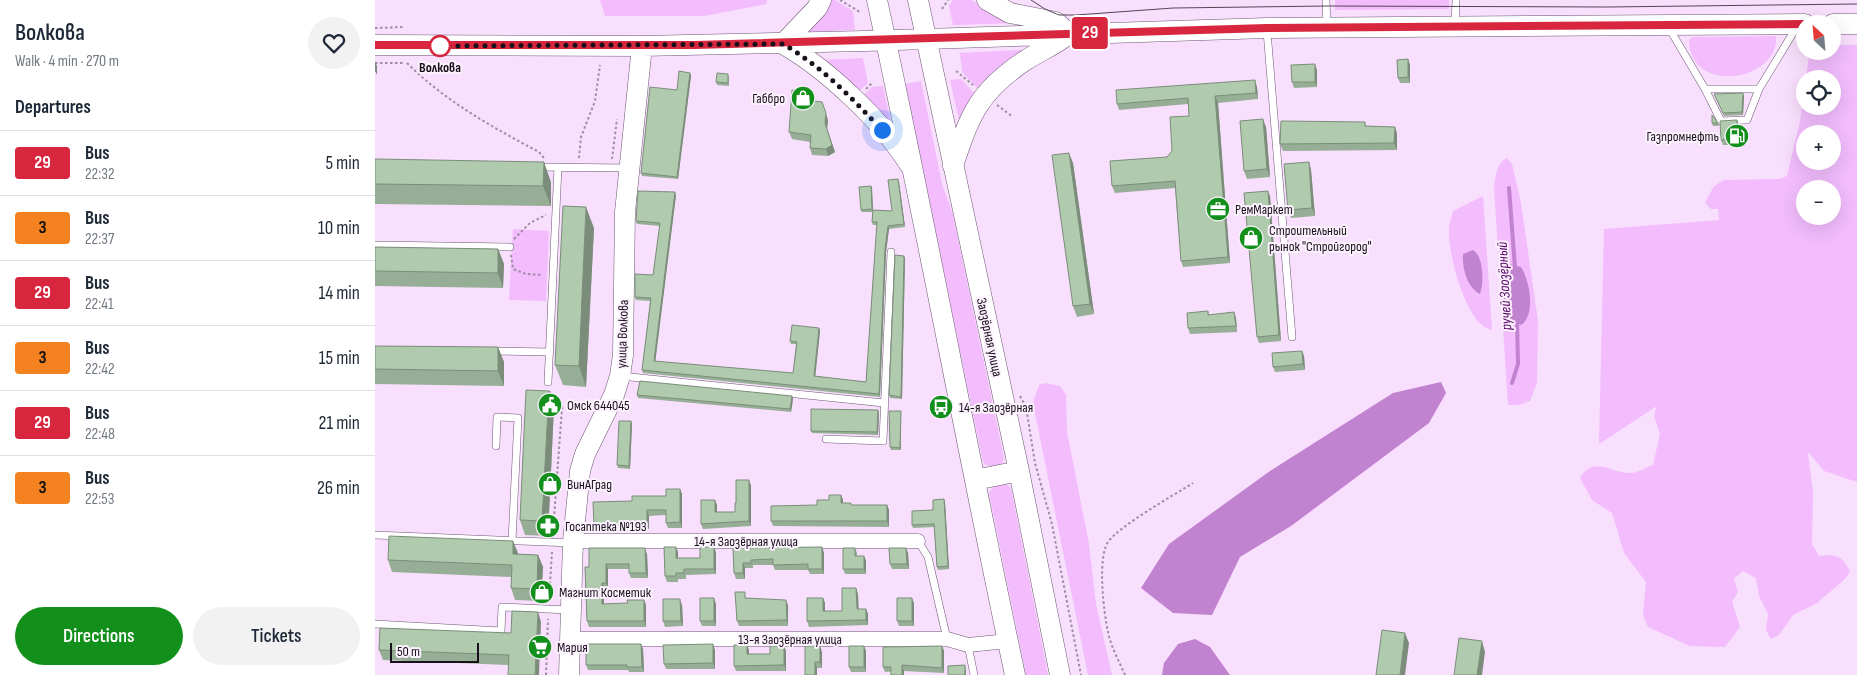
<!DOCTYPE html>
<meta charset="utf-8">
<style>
:root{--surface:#fff;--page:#f2f2f3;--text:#1f2937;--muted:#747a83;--line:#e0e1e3;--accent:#138f1b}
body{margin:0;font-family:"Sofia Sans Condensed",sans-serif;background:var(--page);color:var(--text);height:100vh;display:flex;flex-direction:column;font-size:19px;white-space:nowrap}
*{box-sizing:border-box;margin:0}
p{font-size:16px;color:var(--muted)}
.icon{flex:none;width:28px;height:28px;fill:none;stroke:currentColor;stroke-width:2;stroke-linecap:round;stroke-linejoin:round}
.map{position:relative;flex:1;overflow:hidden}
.sheet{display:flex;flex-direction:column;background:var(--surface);width:375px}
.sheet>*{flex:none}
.badge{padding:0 10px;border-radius:4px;font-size:18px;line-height:32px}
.needle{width:32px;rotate:334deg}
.tools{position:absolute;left:1421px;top:15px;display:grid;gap:10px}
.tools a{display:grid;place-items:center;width:45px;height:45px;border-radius:50%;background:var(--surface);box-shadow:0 5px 20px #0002;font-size:25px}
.scale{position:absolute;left:15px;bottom:12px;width:89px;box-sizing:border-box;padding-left:5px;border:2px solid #18101a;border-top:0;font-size:14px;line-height:18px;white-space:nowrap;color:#18101a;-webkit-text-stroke:4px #fcf2fe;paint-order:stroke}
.you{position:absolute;width:25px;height:25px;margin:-12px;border:4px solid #fff;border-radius:50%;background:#1a73e8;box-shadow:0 0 0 8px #1a73e833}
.map>.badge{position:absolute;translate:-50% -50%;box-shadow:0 0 0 2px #fff}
h2{padding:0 15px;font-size:19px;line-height:45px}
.round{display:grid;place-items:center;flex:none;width:52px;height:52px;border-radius:26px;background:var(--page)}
.summary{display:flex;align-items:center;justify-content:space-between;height:85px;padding:0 15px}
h1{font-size:24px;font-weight:600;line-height:38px}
.button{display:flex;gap:10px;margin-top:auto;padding:10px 15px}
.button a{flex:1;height:58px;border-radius:30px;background:var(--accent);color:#fff;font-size:20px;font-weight:600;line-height:58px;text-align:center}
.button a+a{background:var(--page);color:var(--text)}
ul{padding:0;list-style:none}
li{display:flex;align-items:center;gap:15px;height:65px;padding:0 15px;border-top:1px solid var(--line)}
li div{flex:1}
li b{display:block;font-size:19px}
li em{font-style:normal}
li .badge{min-width:55px;font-weight:700;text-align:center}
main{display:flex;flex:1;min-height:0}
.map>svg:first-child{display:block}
.green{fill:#f2bcfd;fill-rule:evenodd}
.water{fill:#c182cf}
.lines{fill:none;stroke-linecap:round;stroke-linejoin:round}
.stream{stroke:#c182cf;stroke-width:4}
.lane-casing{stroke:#6b5670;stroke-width:8}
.street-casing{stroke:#6b5670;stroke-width:15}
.secondary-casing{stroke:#6b5670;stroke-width:21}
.path{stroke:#9e8ca1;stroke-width:2;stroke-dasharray:2.5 2.5;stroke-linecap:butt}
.lane{stroke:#fff;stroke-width:7}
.street{stroke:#fff;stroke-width:14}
.secondary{stroke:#fff;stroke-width:20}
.tram{stroke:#534756;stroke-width:1}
.wall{fill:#97ae96}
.shaded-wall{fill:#7b8d7a}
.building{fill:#b0caae;stroke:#7b8d7a}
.line-casing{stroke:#fff;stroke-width:11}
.line{stroke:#d7263d;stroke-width:8}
.walk{stroke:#18101a;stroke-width:5;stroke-dasharray:0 9}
.stop-dot{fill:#fff;stroke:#d7263d;stroke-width:2.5}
.labels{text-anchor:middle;stroke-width:4;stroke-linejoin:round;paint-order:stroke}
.stop-label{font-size:14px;font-weight:bold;fill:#18101a;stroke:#fcf2fe}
.poi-label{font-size:14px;fill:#18101a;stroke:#fcf2fe;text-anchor:start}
.street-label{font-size:14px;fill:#18101a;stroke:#fcf2fe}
.water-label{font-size:15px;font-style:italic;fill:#580468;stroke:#fcf2fe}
</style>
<main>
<section class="sheet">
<div class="summary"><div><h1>Волкова</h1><p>Walk · 4 min · 270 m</p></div><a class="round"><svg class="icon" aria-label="heart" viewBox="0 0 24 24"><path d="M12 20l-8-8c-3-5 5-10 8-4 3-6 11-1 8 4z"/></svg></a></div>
<h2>Departures</h2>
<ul>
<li><span class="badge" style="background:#d7263d;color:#fff">29</span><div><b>Bus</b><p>22:32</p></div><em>5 min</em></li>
<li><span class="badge" style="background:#f58220;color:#111">3</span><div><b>Bus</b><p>22:37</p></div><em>10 min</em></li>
<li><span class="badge" style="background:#d7263d;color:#fff">29</span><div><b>Bus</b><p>22:41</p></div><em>14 min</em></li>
<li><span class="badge" style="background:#f58220;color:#111">3</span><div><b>Bus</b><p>22:42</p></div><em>15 min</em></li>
<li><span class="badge" style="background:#d7263d;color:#fff">29</span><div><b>Bus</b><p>22:48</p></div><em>21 min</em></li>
<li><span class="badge" style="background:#f58220;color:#111">3</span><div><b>Bus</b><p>22:53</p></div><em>26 min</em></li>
</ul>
<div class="button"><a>Directions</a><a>Tickets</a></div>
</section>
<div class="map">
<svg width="1482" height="675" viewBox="0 0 1482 675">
<rect width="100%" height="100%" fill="#f8dffd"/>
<path class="green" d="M225,0h167l-1,4 -62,12h-99z
M454,0h6l18,11 2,19 -52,2z
M578,0h18l45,23 -63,2 -4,-19z
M960,0h114v9l-114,1z
M1401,36c4,45 -86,60 -87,4l3,-3z
M1468,45h14v437l-33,-11 -16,-19 5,41 -1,51 7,12c18,-2 22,-1 31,15l-5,8 -28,24 -24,12 -14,20 -8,4 -5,-9 2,-16 -9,-18 -3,-18 -13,-7 -9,8 4,13 -6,10 8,25 -15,20 -35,-1 -42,-19 -5,-12 3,-33 -22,-29 -12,-40 -20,-13 -12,-22c14,-24 32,-4 51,-5 6,0 16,-6 22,-8l7,-31 -6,-18 3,-10 -58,38 5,-215 115,-9 -1,-11h-7l-6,-6 9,-17 10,-6 55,-1 8,-3 13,-55 5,-36v21h28v-27h-27l3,-23 4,-5h20v-4zM1430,134h28v27h-28zM1430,189h28v27h-28z
M662,49l-58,41 -17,-18 -2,-19z
M488,58l5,25 -12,11 -35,-34z
M586,79l15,16 -16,29 -10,-44z
M546,81l21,103 11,31 51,243 -2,6 -6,4 -12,-4 -2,-7 -77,-373z
M508,86l10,47 -33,-34 12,-12z
M1132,158l5,6 9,39 17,118 -1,62 -7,18 -11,4h-11l-14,-217c2,-11 2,-25 13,-30z
M1108,196l9,134c-26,-4 -44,-76 -43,-100 0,-6 3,-13 4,-19z
M138,229l36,2 -3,70 -37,-1z
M670,383l15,3 6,9 1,37 22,112 7,60 16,71h-24l-55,-272 6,-18z
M630,483l6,5 37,187h-22l-37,-182 5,-8z"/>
<path class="water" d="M1098,250c11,7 11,33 7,44 -13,-6 -18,-27 -17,-40z
M1134,264l12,3c9,14 15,48 0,58l-11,-6c-6,-18 -16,-40 -1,-55z
M1066,382l5,11 -17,30 -138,103 -51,31 -28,58 -39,-2 -32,-25 28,-44 101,-73 123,-78z
M820,639l15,8 20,28h-68l2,-12 14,-19z"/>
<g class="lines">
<path class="stream" d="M1134,188l6,80
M1137,383l6,-19 -1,-44"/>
<g class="lane-casing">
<path id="lane" d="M951,0l1,27
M1080,26l1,-26
M1294,28l36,61h54l37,-61
M892,31l25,306
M1330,89l16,32 26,-1 12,-31
M164,167l89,1
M0,245l135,2
M115,351l60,1
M246,376l263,27
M173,382l10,-215
M451,439l57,2 8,-189
M121,446l1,-29 21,1 -6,123
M0,535l197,8
M543,541l10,16 19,82
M0,624l126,7 1,-24 67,3
M593,645l6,30"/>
</g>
<g class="street-casing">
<path id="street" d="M198,541h345
M195,639h377l21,6 40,-4"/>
</g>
<g class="secondary-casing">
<path id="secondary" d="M502,0c49,224 90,450 138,675
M543,0l101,471 41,204
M612,0l23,13 46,9 13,12
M1458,24h24
M408,44c43,24 100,78 126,120
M408,44l34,-36 4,-8
M0,45l267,1 223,-5 402,-13 538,-4
M578,166c17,-52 26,-75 73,-106 14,-9 29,-15 43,-26
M600,480l44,-9
M194,675l4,-134 7,-70 5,-17 29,-59 6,-19 3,-21 2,-143 17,-166"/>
</g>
<path class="path" d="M465,0l20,12
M567,9l6,-9
M0,28l29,-1
M0,63h29
M32,63c38,38 85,64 132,89l5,6
M581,71l17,14
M491,89l7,-7
M622,105l16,12
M204,158l2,-21 14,-36 5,-36
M237,159l5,-40
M139,239l16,-16 16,-8
M136,255l2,14 13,5 17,1
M174,391l13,17 -9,124
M645,396l6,11 9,56 17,61 29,151
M174,599l3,-47
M171,675l2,-56
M750,675c-6,-14 -14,-28 -17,-43 -4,-19 -11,-73 0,-90 11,-16 66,-47 85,-59"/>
<use href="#lane" class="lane"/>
<use href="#street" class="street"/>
<use href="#secondary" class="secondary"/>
<path class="tram" d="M656,0l14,9 14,6h17l97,-7 155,-2 280,1 249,-3"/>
</g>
<path class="wall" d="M1033,59l2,6v18h-10l-2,-5z
M942,70v17l-23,1 -2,-6z
M315,73l1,3 -13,103 -36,-3 -1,-3 36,-83z
M354,76v10l-12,-1 -1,-3z
M882,87l1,12 -40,4 12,160 -47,4 -2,-6 -6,-73 -60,5 -3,-7 55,-29 5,-6 17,-35 -1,-12 -69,6 -2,-6z
M433,92l2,8 18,20 -1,9 8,23 -7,4 -16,-1 -2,-7v-6l-18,-3 -3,-7z
M1340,96h29l-1,19 -19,1z
M1362,120l2,6v19h-16l-2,-5z
M990,122l1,4 29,1 2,7v16l-114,1 -3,-7z
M1337,123h6l1,3h-6z
M891,127l4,50 -23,2 -3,-8z
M0,159l176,23v24l-176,-2z
M934,162l2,8 4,46 -24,2 -3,-8z
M698,163l21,151 -17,3 -4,-11z
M524,182l6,45 -16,2 -3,23 -6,145 -237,-24 -1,-3 8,-69 -14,-1 -1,-3 18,-22 7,-49 -23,-2 -1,-3 40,-26 -21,167 138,11 3,-29h-5l-1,-3 29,-13 1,3 -5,45 51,6 11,-157h-4l-1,-3 1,-10h-11l-1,-2 10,-24 1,2 1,22 19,1z
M895,196l11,145 -22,2 -2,-6z
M219,228l-8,159 -23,-2 -8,-20z
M0,247l123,2 6,15 -1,24 -128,-2z
M530,258l-3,141 -12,-1 -1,-3z
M833,311l1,4 25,-3 2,6 1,14 -47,2 -2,-6z
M0,346l123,1 6,15v24l-129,-2z
M927,351l2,5 1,14 -30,2 -2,-5z
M262,395l155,1 1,3 -2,13 -153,-14z
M179,406l-6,130 -23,-1 -5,-15z
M503,410l1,3 -1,22 -66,-2 -1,-2z
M526,411v39h-10l-1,-3z
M256,421l1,3 -2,45 -12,-1 -1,-3z
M374,480l2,6v40l-48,3 -2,-5 16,-19v7h18l1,-9z
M305,489l2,5v34h-14l-2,-5v-8l-17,1v13l-53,2 -2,-6 38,-24 34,-5z
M466,495l2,5v3l8,2h36l2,5v17l-116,-1 -2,-5 46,-16z
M569,499l1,3 4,67 -11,1 -1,-3 -3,-40 -21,1 -1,-3 21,-15z
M447,547l2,6v21h-14l-2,-4h-33l-2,-5h-20v3h-8v11h-9l-2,-6 -1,-25z
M480,548l2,5v3h7l2,5v13h-21l-2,-5z
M531,548l2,5 1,16h-17l-2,-5z
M303,552v6h22l16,-6v22l-30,1v4h-8v3h-11l-2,-6z
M143,554l20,1 5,12 -2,34 -26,-1 -4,-12 1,-11 -120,-5 -4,-12z
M272,554l1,24h-17l-2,-5v-4h-21v19h-4v16l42,1v22h-57l-2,-6 2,-54z
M481,588l2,6v15h8l2,5v11l-59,2 -2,-6 16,-23 2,5v8h17z
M371,597v1l42,7v21h-49l-2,-5z
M539,603v23h-15l-2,-5z
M341,604v22h-14l-2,-5z
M307,605l1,21 -18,1 -2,-6z
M166,622l-33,43 -125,-5 -4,-10 132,-17z
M409,646l2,5v20h-50l-2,-5 15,-16v4h21z
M489,646l2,5v21h-15l-2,-5z
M567,646l2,5v22l-40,-2 -19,1 -2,-5z
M268,649l1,23h-15l-1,-2h-40l-2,-5z
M340,650v19h-49l-2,-5z
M447,652v16h-5l-12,7z"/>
<path class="shaded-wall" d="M1033,59l2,6v18l-2,-6z
M0,61l2,5v9l-2,-4z
M940,64l2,6v17l-2,-5z
M315,73l1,3 -13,103 -1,-2z
M880,80l2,7 1,12 -2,-6z
M433,92l3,7 -1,8 -3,-7z
M1368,93l1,3 -1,19 -1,-3z
M840,96l3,7 12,160 -2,-6z
M447,102l6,18 -1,9 8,23 -7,4 -2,-7 -1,-26z
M888,119l3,8 4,50 -3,-8z
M1362,120l2,6v19l-2,-6z
M1020,127l2,7v16l-3,-7z
M694,153l4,10 21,151 -4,-10z
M169,162l7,20v24l-8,-20z
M934,162l2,8 4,46 -3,-8z
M523,179l1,3 6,45 -1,-3z
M496,186l1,2 1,24 -1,-3z
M893,191l2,5 11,145 -2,-6z
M300,192l1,3 -21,169 -1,-3z
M211,207l8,21 -8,159 -7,-21z
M513,226l1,3 -3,23 -6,145 -1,-3 6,-145z
M123,249l6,15 -1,24 -5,-15z
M529,256l1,2 -3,141 -1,-2z
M859,312l2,6 1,14 -1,-6z
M444,328l1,3 -5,48 -1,-3z
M123,347l6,15v24l-6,-15z
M927,351l2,5 1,14 -2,-6z
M174,391l5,15 -6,130 -6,-15z
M417,396l1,3 -2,13 -1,-3z
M503,410l1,3 -1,22 -1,-3z
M526,411v39l-1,-2z
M256,421l1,3 -2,45 -1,-3z
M374,480l2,6v40l-2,-5z
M305,489l2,5v34l-2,-6z
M466,495l2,5v9l-2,-6z
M569,499l1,3 4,67 -1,-3z
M340,500l2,5v12l-2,-5z
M512,505l2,5v17l-2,-6z
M272,510l2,6v13l-2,-5z
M138,541l5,12 -1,13 -4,-12z
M301,547l2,5v11l-2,-5z
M339,547l2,5v22l-2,-5z
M447,547l2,6v21l-2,-5z
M270,548l2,6 1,24 -2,-5z
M531,548l2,5 1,16 -2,-5z
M163,555l5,12 -2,34 -4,-12z
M489,556l2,5v13l-2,-5z
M368,563l2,5v11l-2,-6z
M231,564l2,5v19l-2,-5z
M227,583l2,5v21l-2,-5z
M481,588l2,6 1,20 -2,-5z
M339,598l2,6v22l-2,-5z
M448,598l2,5v13l-2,-5z
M537,598l2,5v23l-2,-5z
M305,599l2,6 1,21 -2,-5z
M269,600l2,5v22l-2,-6z
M411,600l2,5v21l-1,-6z
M491,609l2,5v11l-2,-5z
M163,612l3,10 -2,53h-4z
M1030,633l4,10 -4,32h-5z
M1107,641l3,11 -3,23h-5z
M266,644l2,5 1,23 -2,-5z
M338,644l2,6v19l-2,-6z
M372,645l2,5v10l-2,-6z
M409,646l2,5v20l-2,-6z
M445,646l2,6v16l-2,-6z
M489,646l2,5v21l-2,-5z
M567,646l2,5v22l-2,-5z
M440,662l2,6v7h-2z
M527,665l2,6v4h-2z
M590,665l1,6v4h-1z"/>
<path class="building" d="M1033,59v18l-10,1 -1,-18z
M940,64v18h-23l-1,-17z
M304,71l11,2 -13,104 -36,-4 9,-86 27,3z
M342,73l11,1v9l-12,-1z
M880,80l1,13 -41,3 13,161 -47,4 -6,-80 -63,5 -2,-25 57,-4 5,-6 -2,-34 19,-1 -1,-18 -71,6 -1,-14z
M417,90l16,2 -1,8 15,2 4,11 -1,10 7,22 -6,4 -16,-1 1,-13 -22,-3z
M1368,93l-1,19 -19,1 -9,-19z
M1337,115l6,8h-6z
M888,119l4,50 -23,2 -4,-50z
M1362,120v19l-16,1 -1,-19z
M906,121l84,1v4l30,1 -1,16 -114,1z
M694,153l21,151 -17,2 -21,-151z
M0,159l169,3 -1,24 -168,-2z
M934,162l3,46 -24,2 -4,-46z
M523,179l6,45 -16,2 -3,23 -6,145 -237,-24 9,-72 -16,-1v-23l18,1 7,-52 -24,-2 2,-30 37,1 -21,169 139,12 4,-31 -7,-1 2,-16 27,3 -5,48 52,6 11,-160h-5l1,-12 19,1 -4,-31z
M496,186l1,23 -11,1 -2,-23z
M893,191l11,144 -22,2 -13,-144z
M188,206l23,1 -7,159 -24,-1z
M0,247l123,2v24l-123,-2z
M520,255l9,1 -3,141 -12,-2z
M833,311v4l26,-3 2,14 -48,2 -1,-15z
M0,346l123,1v24l-123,-2z
M927,351l1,13 -30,3 -1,-14z
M265,381l152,15 -2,13 -153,-14z
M151,390l23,1 -7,130 -22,-1z
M436,409l67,1 -1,22 -66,-1z
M514,411h12l-1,37 -10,-1z
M244,421h12l-2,45 -12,-1z
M361,480h13v41l-48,3v-24h14v12h20v-9h1z
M291,489h14v33l-14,1v-13h-19v14l-53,1 -1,-23 39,-1v-5h34z
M454,495h12v8h10v2h36v16h-116v-15l46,-1v-5h12z
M569,499l4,67 -11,1 -3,-43 -22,1v-14l21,-1v-10z
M14,536l124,5v13l25,1 -1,34 -26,-1 1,-23 -124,-5z
M289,547h12v11h24v-11h14v22h-30v4h-8v3h-11z
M447,547v22h-14v-5l-35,1v-6l-22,1v3h-8v10h-9l-1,-25z
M214,548h56l1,25h-17v-9h-23v19h-4v21l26,-1 -1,-3h17v21h-57l-2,-54h4z
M468,548h12v8h9v13h-21z
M514,548h17l1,16h-17z
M467,588h14l1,21h9v11l-59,1v-23h16v13h19z
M360,592h10v6l41,2 1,20 -50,1z
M325,598h14v23h-14z
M522,598h15v23h-15z
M288,599h17l1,22h-18z
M137,611l26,1 -3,63h-27l1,-20 -130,-5 1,-22 131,5z
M1007,630l23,3 -5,42h-24z
M1084,638l23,3 -5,34h-23z
M211,644h55l1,23h-15v-2h-41z
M338,644v19l-49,1 -1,-19z
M359,645h13v9h23v-8h14v19l-50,1z
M430,646h15v16h-5v13h-10z
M474,646h15v21h-15z
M567,646v22l-40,-3v10h-11v-8h-8v-20z
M590,665v10h-17v-9z"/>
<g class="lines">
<g class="line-casing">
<path id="line" d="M0,45h320l572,-17 538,-4"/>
</g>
<use href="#line" class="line"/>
<path class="walk" d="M65,46l343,-2c38,22 69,54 99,86"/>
</g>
<defs>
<g id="shop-disc" transform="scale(1.25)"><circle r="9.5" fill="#138f1b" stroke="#fcf2fe"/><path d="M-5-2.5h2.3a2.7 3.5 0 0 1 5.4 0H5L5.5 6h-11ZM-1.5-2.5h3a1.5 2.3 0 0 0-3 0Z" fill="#fff"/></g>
<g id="fuel-disc" transform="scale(1.25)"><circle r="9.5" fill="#138f1b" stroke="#fcf2fe"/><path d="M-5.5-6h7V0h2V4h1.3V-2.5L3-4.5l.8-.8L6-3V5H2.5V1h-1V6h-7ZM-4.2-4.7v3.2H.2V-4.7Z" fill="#fff"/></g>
<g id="office-disc" transform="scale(1.25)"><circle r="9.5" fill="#138f1b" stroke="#fcf2fe"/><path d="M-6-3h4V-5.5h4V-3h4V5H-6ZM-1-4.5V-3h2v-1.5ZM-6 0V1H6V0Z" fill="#fff"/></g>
<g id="civic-disc" transform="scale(1.25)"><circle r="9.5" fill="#138f1b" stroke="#fcf2fe"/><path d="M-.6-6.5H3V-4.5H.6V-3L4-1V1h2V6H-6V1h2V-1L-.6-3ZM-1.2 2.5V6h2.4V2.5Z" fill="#fff"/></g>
<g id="bus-disc" transform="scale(1.25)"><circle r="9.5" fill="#138f1b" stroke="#fcf2fe"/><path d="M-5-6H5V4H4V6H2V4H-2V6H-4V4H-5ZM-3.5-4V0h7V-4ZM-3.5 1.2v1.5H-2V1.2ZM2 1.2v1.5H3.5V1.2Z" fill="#fff"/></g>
<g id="pharmacy-disc" transform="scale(1.25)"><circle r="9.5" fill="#138f1b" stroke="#fcf2fe"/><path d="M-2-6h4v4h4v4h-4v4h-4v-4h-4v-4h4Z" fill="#fff"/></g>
<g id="supermarket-disc" transform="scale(1.25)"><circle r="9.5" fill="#138f1b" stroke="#fcf2fe"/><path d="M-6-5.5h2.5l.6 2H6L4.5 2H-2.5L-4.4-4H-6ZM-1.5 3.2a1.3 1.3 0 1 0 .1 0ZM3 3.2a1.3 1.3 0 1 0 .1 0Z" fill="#fff"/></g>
</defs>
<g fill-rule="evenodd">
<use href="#shop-disc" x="428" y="98"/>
<use href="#fuel-disc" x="1362" y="136"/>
<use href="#office-disc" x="843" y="209"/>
<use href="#shop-disc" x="876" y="238"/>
<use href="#civic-disc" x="175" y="405"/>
<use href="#bus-disc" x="566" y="407"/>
<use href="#shop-disc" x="175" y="484"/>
<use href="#pharmacy-disc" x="173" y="526"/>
<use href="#shop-disc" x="167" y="592"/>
<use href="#supermarket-disc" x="165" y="647"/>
</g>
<circle class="stop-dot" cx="65" cy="46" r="10"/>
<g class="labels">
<g class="stop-label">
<text x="65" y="72">Волкова</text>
</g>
<g class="poi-label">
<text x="410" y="103" text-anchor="end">Габбро</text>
<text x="1344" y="141" text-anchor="end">Газпромнефть</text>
<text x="860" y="214">РемМаркет</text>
<text x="894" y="235">Строительный<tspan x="894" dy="16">рынок "Стройгород"</tspan></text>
<text x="192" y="410">Омск 644045</text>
<text x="584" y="412">14-я Заозёрная</text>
<text x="192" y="489">ВинАГрад</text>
<text x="190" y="531">Госаптека №193</text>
<text x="184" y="597">Магнит Косметик</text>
<text x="182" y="652">Мария</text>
</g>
<g class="street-label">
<text transform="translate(247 334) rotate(-88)" y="5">улица Волкова</text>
<text transform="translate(615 337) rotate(78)" y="5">Заозёрная улица</text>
<text x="371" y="546">14-я Заозёрная улица</text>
<text x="415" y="644">13-я Заозёрная улица</text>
</g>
<g class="water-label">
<text transform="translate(1129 286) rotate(-93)" y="5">ручей Заозёрный</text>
</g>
</g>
</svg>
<div class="tools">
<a><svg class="needle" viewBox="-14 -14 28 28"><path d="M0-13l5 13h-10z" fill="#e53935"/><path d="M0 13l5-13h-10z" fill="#747a83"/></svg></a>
<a><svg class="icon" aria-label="locate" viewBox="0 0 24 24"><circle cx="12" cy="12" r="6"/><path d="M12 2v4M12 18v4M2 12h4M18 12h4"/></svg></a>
<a>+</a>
<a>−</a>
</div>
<div class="scale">50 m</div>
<div class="you" style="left:507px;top:130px"></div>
<b class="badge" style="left:715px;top:33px;background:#d7263d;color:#fff">29</b>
</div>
</main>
